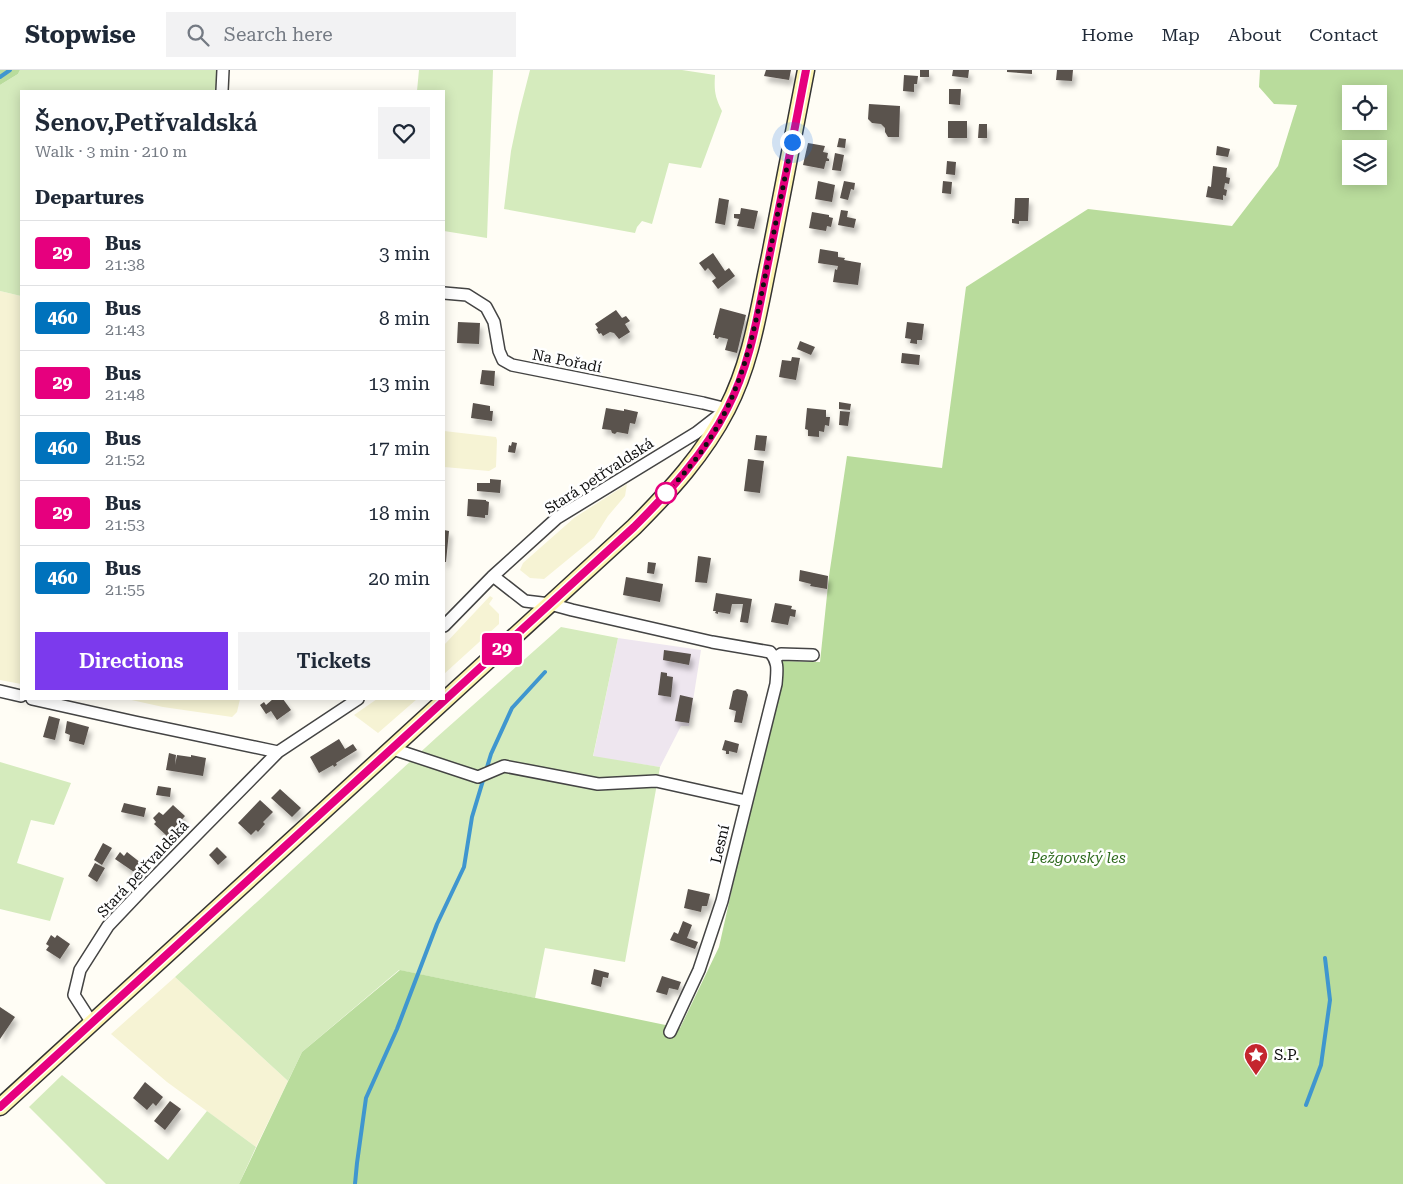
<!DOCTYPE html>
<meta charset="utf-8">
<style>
:root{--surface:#fff;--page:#f2f2f3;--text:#1f2937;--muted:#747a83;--line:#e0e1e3;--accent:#7c3aed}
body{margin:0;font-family:"Roboto Serif",serif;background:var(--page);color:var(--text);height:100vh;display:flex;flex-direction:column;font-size:19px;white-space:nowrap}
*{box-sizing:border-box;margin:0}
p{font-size:16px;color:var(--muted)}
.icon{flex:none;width:28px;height:28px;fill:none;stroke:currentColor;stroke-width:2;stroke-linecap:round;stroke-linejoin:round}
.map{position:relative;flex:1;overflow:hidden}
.side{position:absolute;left:20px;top:20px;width:425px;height:610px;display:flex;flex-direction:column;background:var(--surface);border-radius:0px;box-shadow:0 2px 12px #0003}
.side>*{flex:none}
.badge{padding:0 10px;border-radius:4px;font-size:18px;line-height:32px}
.controls{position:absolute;left:1342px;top:15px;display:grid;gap:10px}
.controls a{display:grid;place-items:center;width:45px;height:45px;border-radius:0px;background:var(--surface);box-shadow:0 2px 12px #0003;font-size:25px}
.you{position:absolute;width:25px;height:25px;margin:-12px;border:4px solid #fff;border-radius:50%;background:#1a73e8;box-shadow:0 0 0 8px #1a73e833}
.map>.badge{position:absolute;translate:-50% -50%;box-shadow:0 0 0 2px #fff}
h2{padding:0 15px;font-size:19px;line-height:45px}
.round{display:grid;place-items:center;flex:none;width:52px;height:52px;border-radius:0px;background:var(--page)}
.overview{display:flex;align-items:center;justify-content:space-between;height:85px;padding:0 15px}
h1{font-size:24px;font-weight:600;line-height:38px}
.primary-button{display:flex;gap:10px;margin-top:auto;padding:10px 15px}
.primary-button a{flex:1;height:58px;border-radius:0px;background:var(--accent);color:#fff;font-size:20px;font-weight:600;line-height:58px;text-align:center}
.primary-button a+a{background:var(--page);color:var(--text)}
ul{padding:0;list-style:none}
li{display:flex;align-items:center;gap:15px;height:65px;padding:0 15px;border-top:1px solid var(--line)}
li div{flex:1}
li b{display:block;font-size:19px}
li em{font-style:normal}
li .badge{min-width:55px;font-weight:700;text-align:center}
header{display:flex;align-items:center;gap:30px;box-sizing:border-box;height:70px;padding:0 25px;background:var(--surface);border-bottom:1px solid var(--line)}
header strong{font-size:24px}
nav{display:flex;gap:28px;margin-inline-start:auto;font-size:18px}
.search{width:350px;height:45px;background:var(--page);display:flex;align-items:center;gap:12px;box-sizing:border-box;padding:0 18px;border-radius:0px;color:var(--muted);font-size:19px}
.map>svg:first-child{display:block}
.industrial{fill:#eee6ef}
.farmland{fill:#f6f3d4}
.green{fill:#d5ebbd}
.forest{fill:#b9dc9c;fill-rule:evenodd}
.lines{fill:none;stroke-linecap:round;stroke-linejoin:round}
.stream{stroke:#3f96cf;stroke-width:4}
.building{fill:#5a524d;filter:url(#shadow)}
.street-casing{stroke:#444;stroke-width:14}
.secondary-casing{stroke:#333;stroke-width:19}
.street{stroke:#fff;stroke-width:11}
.secondary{stroke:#fff6b0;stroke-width:16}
.line-casing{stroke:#fff;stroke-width:11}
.line{stroke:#e6007e;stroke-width:8}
.walk{stroke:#111;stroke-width:5;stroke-dasharray:0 9}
.stop-dot{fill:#fff;stroke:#e6007e;stroke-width:2.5}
.labels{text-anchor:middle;stroke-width:5;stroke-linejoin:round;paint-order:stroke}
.street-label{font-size:15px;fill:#111;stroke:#fff}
.park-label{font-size:15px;font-style:italic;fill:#2f6b1f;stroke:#fff}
.poi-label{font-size:15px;fill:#111;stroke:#fff;text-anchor:start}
</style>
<header>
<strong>Stopwise</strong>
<div class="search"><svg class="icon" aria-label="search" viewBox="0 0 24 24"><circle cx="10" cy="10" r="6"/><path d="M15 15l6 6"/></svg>Search here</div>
<nav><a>Home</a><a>Map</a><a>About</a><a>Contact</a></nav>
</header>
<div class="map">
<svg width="1403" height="1114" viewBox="0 0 1403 1114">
<defs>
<filter id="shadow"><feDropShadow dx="3" dy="5.5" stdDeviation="2.5" flood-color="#0004"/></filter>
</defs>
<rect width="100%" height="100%" fill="#fffdf5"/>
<path class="industrial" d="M618,568l83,12 -12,76h-8l-21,41 -67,-10z"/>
<path class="farmland" d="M0,221l21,5v388l-21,-4z
M444,361l52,6 1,3 -1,27 -7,4 -45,-4z
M627,414l-2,12 -17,20 -14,22 -50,41 -14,-1 -10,-8 3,-7 51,-45z
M490,526l3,2 -4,6 10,10v10l-55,50v-29z
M127,629h113l-3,13 -5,5 -69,-10z
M377,629h40l-39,34 -24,-18z
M175,907l113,104 -32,66 -89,-65 -56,-48z"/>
<path class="green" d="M20,0h201l-2,21h-198v205l-21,-5v-206l18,-11z
M419,0h74l-6,168 -43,-7v-140h-27z
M530,0h152l33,5c-1,16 0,22 7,36l-21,57 -32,-5 -17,61 -10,-3 -5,6 -2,6 -131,-24 7,-58 8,-38z
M561,557l57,11 -25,118 67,11 -35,195 -80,-14 -10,50 -136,-28 -97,82 -14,29 -113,-104 262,-240z
M0,692l71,21 -17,42 -23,-5 -14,43 47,15 -14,43 -50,-12z
M62,1005l106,85 39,-49 49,36 -17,37h-133l-77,-77z"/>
<path class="forest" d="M0,0h20l-2,4 -18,11z
M1260,0h143v1114h-1164l63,-132 98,-82 280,58 39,-81 64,-286 37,1 9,-86 18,-120 95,12 24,-181 122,-78 144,17 46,-60 19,-61 -23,-1 -15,-17zM1351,24h28v27h-28zM1351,79h28v27h-28z"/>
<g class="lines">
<path class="stream" d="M0,7l10,-7
M1306,1035l15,-40 9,-65 -5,-42
M355,1114l2,-21 9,-65 31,-69 40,-105 27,-57 8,-50 19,-63 21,-46 33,-36"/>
</g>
<path class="building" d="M766,0h25l-2,10 -25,-4z
M920,0h9v7h-9z
M953,0h16l-1,8 -16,-2z
M1007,0h25v4l-25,-2z
M1057,0h16l-1,11 -16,-1z
M904,5l14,1 -1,8h-3v8l-11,-1z
M949,19h12l-1,16 -11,-1z
M869,34l31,2 -1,31h-11l-3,-5v-4l-4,-4 -9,-1 -4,-4z
M948,51h19v17h-19z
M979,54h8v14h-9z
M839,68l7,1 -1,9 -8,-1z
M808,73l17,3 -2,6 5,1 -1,5 2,1v2h-3l-2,8 -21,-4z
M1217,76l13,3 -2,8 -12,-2z
M835,83l9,2 -3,16 -9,-1z
M947,91l9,1 -1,13 -9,-1z
M1213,96l14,2 -1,9 4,1 -1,6 -4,-1 -1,6 3,1 -1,6 -3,-1v5l-17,-3 2,-11 3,1z
M818,111l17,4 -3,17 -17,-3z
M844,111l11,2 -1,7 -3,-1 -3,11 -8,-2z
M943,111l9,1 -1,12 -9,-1z
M719,128l10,2 -4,25 -10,-2z
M1015,128h14l-1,23h-9v3l-7,-1v-4h2z
M741,138l17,3 -4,18 -17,-3 2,-7 -5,-1v-4h6z
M841,140l7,1 -1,6 9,2 -2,9 -16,-3z
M812,142l17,3v2l4,1 -2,9 -4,-1 -1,5 -17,-3z
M820,179l18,3v5l7,1 -1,2 17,3 -3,22 -25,-3 2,-13 2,1 1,-4 -20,-3z
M713,183l12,18 4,-3 6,8 -17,13 -6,-8 4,-3 -8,-10 -3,3 -6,-8z
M720,238l26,7 -9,38 -12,-3 3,-11 -9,-2 -1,2 -3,-1v-3h-2z
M616,240l6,8 4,-2 4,5 -5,3 5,8 -11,7 -5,-6 -4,-1 -7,4 -2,-3 -2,1 -3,-5 2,-1 -3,-4z
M458,252l22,1 -1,21 -22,-1z
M907,252l17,2 -2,16h-5v4l-7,-1 1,-4 -6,-1z
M800,271l15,6 -4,8 -14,-6z
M902,283l18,2 -1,10 -18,-2z
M792,287l8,1 -4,22 -17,-3 3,-17 9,1z
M482,300l13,1 -1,15 -14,-2z
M839,332l12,2 -1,6 -11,-1z
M473,333l17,3v5h3l-1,10 -21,-3z
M606,338l18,3v-2l14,3 -3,12 -5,-1 -2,11 -11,-2 -2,2 -3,-1 -1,-3 -9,-1z
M807,338l19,2v7h4l-1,9 -4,-1 -1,7 -5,-1v6l-11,-1v-6l-3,-1z
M840,341l10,1 -2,14 -9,-1z
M756,365l11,1 -2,15 -11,-1z
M512,372l5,1 -2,10 -7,-1 1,-7 2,1z
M748,389l16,2 -4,32 -16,-2z
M490,409l11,1 -1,13 -23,-2v-8h13z
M468,429l18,1v1l3,1 -1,13h-3v3l-18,-2z
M444,460l5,1 -3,31h-2z
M698,486l13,2 -4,25 -12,-1z
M648,492l8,1 -2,11 -7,-1z
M800,500l28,6 -1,13 -17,-3 1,-2 -12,-3z
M626,507l37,7 -3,18 -37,-7z
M716,523l36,6 -4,24 -8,-1 3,-18h-11l-2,10 -12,-2v2l-3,-1 1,-2h-3z
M775,533l17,3 -1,3 5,1 -1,7 -5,-1 -2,9 -17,-3z
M664,580l27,4 -2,11 -26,-5z
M661,602l6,1v3l6,1 -2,20 -13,-2z
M737,619l9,2 2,4 -6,28 -8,-1 2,-11 -7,-2 4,-18z
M680,625l13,3 -4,25 -14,-2z
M273,629h10l8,11 -14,10 -6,-9 -5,3 -6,-9 4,-3 2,3z
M49,646l11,3 -5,21 -12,-3z
M67,651l22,6 -5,18 -15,-4 1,-6 -5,-2z
M339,669l6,10 8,-5 4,6 -21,13 1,2 -3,2 -1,-2 -14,8 -9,-16z
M725,670l14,4 -2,9 -8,-2v3h-3v-3l-4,-1z
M169,683l7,2 -1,10 2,-10 14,2v-2l15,3 -3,18 -37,-6z
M158,716l13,2 -1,9 -14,-2z
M280,719l21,19 -9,9 -21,-19z
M260,730l13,12 -10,10 2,2 -7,8 -2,-2 -5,5 -13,-12z
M124,733l22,5 -2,9 -23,-5z
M173,735l12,11 -18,20 -13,-12 2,-2 -3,-4 6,-6 4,3z
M103,773l9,5 -10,17 -8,-5z
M217,777l10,10 -9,8 -9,-10z
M120,782l4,4 3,-4 14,11 -7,9 -19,-13z
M95,793l10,5 -8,14 -9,-6z
M688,819l22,5 -3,12h-5l-1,6 -17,-4z
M683,851l9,4 -5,13 11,4 -3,7 -25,-9 4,-8 4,2z
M51,865l4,3 2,-3 13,9 -10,15 -14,-9 3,-4 -3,-2z
M594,899l15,4 -1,5 -5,-1 -2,10 -10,-3z
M662,906l19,6 -3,8 -9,-2 -2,7 -11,-3z
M0,937l15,10 -15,22z
M145,1012l18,15 -7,9 -3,-3 -6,7 -14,-12z
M170,1031l11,8 -16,21 -11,-9z"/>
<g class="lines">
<g class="street-casing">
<path id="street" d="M222,21l1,-21
M444,223l23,2 19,12 8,15 5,29 4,9 9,5 191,38 24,6
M493,506l32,25 25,3 22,6 140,32 58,10c9,10 7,19 6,32l-54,217 -23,69 -29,62
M444,556l49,-50 64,-58 139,-85 27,-21
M775,588l6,-4 32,1
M0,621l21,5
M32,629l103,23 143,30
M393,679l85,28 26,-11 94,18 58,-3 90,20
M92,953l-18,-28 6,-25 28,-44 38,-40 132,-134 80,-53"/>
</g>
<g class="secondary-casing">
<path id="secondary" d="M0,1037l634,-580c36,-36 70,-73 93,-118 25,-48 32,-102 43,-153 12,-62 24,-124 36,-186"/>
</g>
<use href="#street" class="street"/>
<use href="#secondary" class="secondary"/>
</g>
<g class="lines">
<g class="line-casing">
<path id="line" d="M0,1037l634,-580c36,-36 70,-73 93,-118 24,-45 31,-97 41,-146 13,-64 26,-129 38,-193"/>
</g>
<use href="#line" class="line"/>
<path class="walk" d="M666,423c7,-7 14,-15 20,-22 54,-63 67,-131 82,-210 8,-39 16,-79 24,-119"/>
</g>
<defs>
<g id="sight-pin" transform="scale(1.25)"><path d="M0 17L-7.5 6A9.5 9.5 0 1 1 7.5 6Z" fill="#c4262e" stroke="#fff"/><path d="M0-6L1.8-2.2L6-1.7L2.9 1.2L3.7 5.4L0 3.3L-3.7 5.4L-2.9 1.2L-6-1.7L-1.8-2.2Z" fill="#fff"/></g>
</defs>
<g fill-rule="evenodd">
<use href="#sight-pin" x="1256" y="985"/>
</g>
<circle class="stop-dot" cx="666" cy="423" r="10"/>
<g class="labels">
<g class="street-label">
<text transform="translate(567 291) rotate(11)" y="5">Na Pořadí</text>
<text transform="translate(599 406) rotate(-33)" y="5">Stará petřvaldská</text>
<text transform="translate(720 774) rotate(-77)" y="5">Lesní</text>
<text transform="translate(143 799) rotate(-47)" y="5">Stará petřvaldská</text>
</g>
<g class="park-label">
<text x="1078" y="793">Pežgovský les</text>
</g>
<g class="poi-label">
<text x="1274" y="990">S.P.</text>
</g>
</g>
</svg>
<div class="controls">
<a><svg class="icon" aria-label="locate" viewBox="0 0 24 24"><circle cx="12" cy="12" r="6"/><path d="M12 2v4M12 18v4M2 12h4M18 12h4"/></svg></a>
<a><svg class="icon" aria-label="layers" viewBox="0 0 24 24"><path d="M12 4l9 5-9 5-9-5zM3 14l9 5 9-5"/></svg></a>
</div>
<div class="you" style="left:792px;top:72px"></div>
<b class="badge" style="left:502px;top:579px;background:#e6007e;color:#fff">29</b>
<section class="side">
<div class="overview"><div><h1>Šenov,Petřvaldská</h1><p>Walk · 3 min · 210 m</p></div><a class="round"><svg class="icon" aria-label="heart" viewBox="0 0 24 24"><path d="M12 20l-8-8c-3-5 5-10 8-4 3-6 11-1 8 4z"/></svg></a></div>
<h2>Departures</h2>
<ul>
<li><span class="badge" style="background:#e6007e;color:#fff">29</span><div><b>Bus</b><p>21:38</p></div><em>3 min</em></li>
<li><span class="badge" style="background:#0072bc;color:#fff">460</span><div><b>Bus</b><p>21:43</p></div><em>8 min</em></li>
<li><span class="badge" style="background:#e6007e;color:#fff">29</span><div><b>Bus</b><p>21:48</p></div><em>13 min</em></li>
<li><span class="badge" style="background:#0072bc;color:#fff">460</span><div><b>Bus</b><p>21:52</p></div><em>17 min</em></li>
<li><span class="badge" style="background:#e6007e;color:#fff">29</span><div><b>Bus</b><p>21:53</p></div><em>18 min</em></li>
<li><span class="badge" style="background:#0072bc;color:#fff">460</span><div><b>Bus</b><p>21:55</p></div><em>20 min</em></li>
</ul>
<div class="primary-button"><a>Directions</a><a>Tickets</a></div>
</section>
</div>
